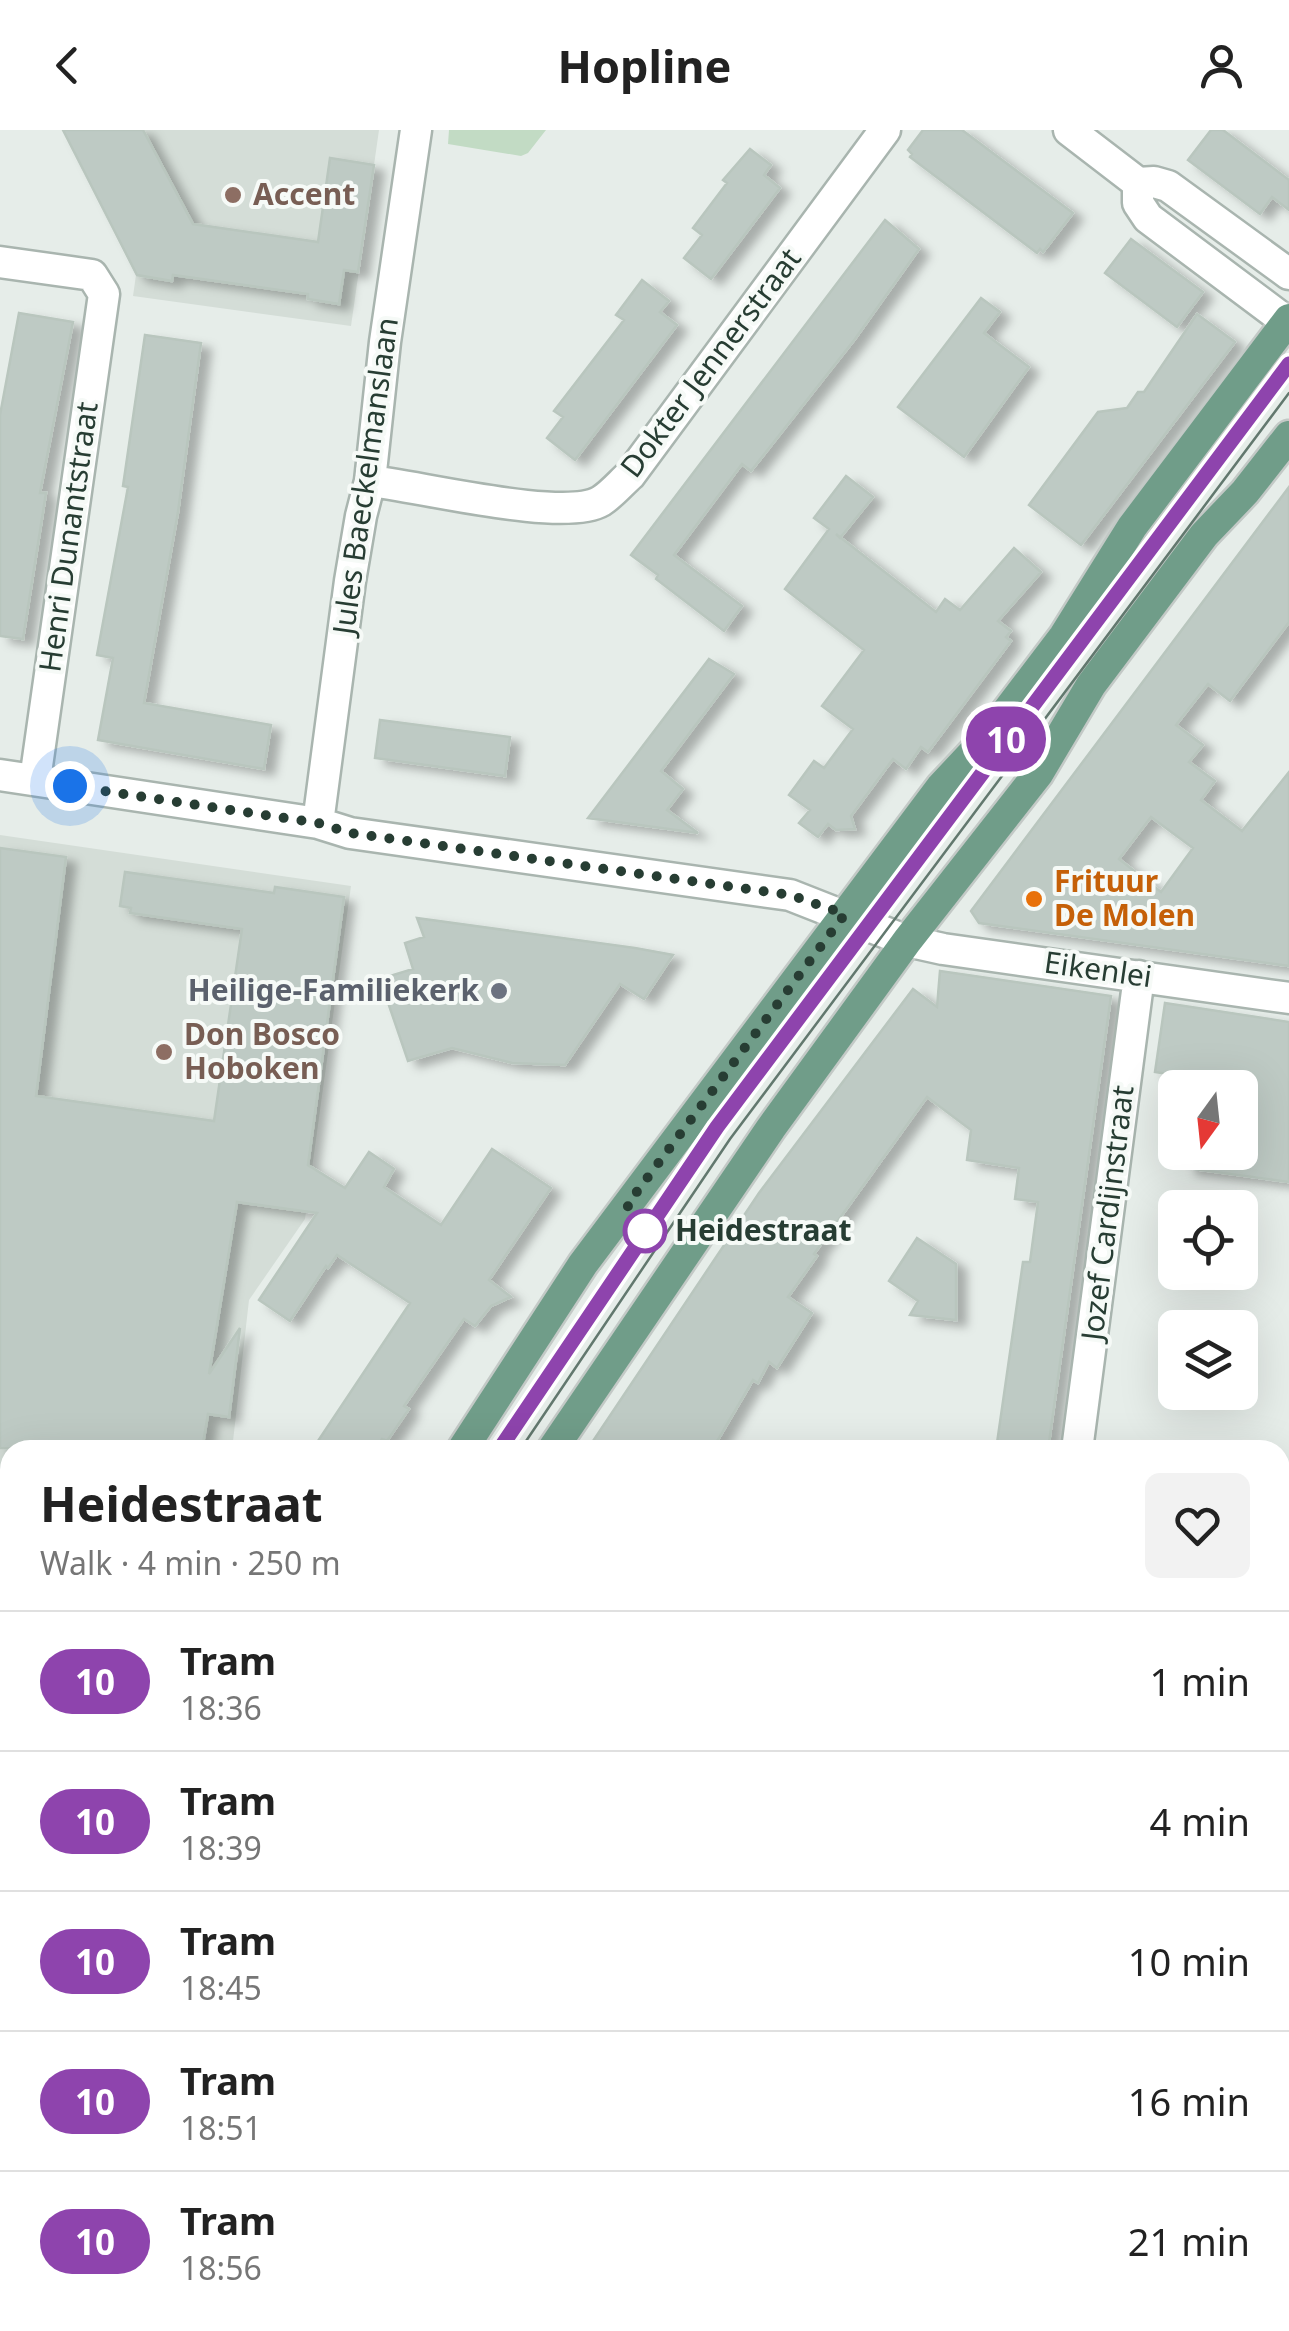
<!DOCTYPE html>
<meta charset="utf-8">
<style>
:root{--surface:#fff;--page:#f2f2f2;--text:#222;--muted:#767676;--line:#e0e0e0}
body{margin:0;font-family:"Noto Sans",sans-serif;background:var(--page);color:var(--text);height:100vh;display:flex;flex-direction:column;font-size:38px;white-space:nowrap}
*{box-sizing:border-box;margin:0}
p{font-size:32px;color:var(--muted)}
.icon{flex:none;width:55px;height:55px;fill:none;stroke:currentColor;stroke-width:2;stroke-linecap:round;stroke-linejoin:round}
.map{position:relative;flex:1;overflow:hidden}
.details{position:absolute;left:0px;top:1310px;width:1290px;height:892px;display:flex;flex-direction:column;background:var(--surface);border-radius:30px 30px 0 0;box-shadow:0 10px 40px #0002}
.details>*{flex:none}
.badge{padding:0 20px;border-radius:32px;font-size:35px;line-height:65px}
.needle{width:65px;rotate:195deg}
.buttons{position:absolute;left:1158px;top:940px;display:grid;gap:20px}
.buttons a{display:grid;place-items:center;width:100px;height:100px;border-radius:15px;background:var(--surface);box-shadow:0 10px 40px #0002;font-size:50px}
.you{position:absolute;width:50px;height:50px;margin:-25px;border:8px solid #fff;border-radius:50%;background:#1a73e8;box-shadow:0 0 0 15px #1a73e833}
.map>.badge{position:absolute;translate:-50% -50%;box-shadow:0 0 0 5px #fff}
.round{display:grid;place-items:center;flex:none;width:105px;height:105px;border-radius:15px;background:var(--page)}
.overview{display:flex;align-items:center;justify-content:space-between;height:170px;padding:0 40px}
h1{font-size:48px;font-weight:700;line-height:75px}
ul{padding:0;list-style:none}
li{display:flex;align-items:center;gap:30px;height:140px;padding:0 40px;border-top:2px solid var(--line)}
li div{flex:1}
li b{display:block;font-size:38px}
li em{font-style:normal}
li .badge{min-width:110px;font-weight:700;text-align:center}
header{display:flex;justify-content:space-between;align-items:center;height:130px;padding:0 40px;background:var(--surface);font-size:45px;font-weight:700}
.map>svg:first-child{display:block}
.built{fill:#d4ddd7}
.green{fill:#c2dbc4}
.building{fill:#becac4;stroke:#b9c6be;stroke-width:2.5;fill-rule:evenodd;filter:url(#shadow)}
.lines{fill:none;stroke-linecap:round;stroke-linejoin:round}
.minor-casing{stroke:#a9b5af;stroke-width:35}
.major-casing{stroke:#c3c9c6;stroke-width:35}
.minor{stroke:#fff;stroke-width:30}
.major{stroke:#709d89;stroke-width:30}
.tram{stroke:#62786e;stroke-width:2.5}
.line-casing{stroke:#fff;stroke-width:22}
.line{stroke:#8e44ad;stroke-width:15}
.walk{stroke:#273d33;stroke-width:10;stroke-dasharray:0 18}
.education-dot{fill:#8d6e63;stroke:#f6faf7;stroke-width:4}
.food-dot{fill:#e8710a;stroke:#f6faf7;stroke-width:4}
.worship-dot{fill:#6b7280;stroke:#f6faf7;stroke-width:4}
.stop-dot{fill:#fff;stroke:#8e44ad;stroke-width:5}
.labels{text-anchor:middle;stroke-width:8;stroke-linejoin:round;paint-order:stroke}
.education-label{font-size:30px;font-weight:bold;fill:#785e54;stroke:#f6faf7;text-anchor:start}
.street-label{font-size:30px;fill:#273d33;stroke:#f6faf7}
.food-label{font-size:30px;font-weight:bold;fill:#c56008;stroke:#f6faf7;text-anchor:start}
.worship-label{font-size:30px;font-weight:bold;fill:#5b616d;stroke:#f6faf7;text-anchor:end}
.stop-label{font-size:30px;font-weight:bold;fill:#273d33;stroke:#f6faf7;text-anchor:start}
</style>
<header><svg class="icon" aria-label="back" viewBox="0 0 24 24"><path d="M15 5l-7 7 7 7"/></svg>Hopline<svg class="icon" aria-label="person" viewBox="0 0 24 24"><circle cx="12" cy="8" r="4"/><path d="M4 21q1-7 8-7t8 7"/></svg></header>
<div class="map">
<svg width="1289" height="2201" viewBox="0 0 1289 2201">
<defs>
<filter id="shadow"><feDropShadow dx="10" dy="6" stdDeviation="5" flood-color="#0004"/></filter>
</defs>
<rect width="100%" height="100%" fill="#e6ede9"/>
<path class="built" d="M63,0h316l-28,196 -218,-30 3,-21z
M0,705l351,51 -46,333 -56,81 -17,150h-222v55l-10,-2z"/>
<path class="green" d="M449,0h97l-18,23 -7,3 -73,-12z
M1280,2038l9,5v158h-209l-3,-8 203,-1z"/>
<path class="building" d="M63,0h80l50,94 125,18 12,-84 44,7 -16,107 -14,-2 -5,34 -31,-5v-5l-135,-19 -1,6 -35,-6z
M923,0h39l111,83 -30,39 -3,-3 -3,4 -127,-96 2,-3 -4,-4z
M1211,0h12l66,50v30l-17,-13 -12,17 -72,-54z
M750,19l21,16 -7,10 16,13 -69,91 -27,-21 18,-23 -9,-7 34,-45 -4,-3z
M885,90l34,29 -64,90 -104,132 -9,-7 -68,91 68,51 -18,25 -68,-52 2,-4 -27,-20z
M1131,109l72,53 -26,35 -72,-54z
M642,150l27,21 -9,11 17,13 -102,135 -28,-22 16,-21 -9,-6 70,-91 -8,-5z
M981,168l19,14 -16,21 45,34 -65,90 -66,-50z
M19,183l54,9 -33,171h6l-23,146 -23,-3v-221z
M1197,184l38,28 -154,203 -52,-40 69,-93 29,-4 11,-16h6z
M145,205l56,8 -23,169 -34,191 127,22 -7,44 -166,-29 15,-82 -16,-3 31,-168 -5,-1z
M846,346l27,21 -33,41 -4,-4 100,78 9,-13 15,11 54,-62 27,24 -43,49 13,10 -5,6 5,4 -83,111 -7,-5 -15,22 -13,-10 -42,57 4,13 -19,1 -8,-6 -10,13 -19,-14 11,-13 -21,-15 25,-34 10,7 29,-39 -31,-23 42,-56 -79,-61 44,-60 -15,-11z
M1289,357v135l-59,79 -22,-17 -32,41 27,20 -14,17 26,19 -14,19 41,31 47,-59v194l-310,-43 -8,-12zM1151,687l42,31 -32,44 -42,-33z
M709,529l25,15 -73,97 22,18 -16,21 31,23 -110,-15z
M380,590l130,17 -5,39 -130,-18z
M0,718l66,9 -30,239 178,25 28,-192 -112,-16 1,-5 -11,-2 5,-34 149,21 1,-6 69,10 -36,268 37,23 24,-36 25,17 -10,18 57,38 51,-76 59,39 -62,92 22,17 -20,9 -16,20 -11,-7 -60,87 5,3 -22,32 -5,-2 -7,11h-63l98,-147 -73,-48 -9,13 -2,-2 -36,55 -31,-21 58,-87 -80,-11 -28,172 31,-46 -11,89 -21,-3 -6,36 -202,-2z
M417,788l218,30 38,7 -29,44 -24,-15 -55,81 -53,-2 -60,-15 -44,13 -28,-82 33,-10 -8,-26 19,-6z
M940,841l171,25 -63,454h-52l27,-188h7l8,-60 -23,-3 4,-31 -52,-8 4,-30 -44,-33 -113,157 3,2 -29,41 24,16 -35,55 -8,-6 -11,21 -5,-3 -41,70h-125l172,-257 154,-204 24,18z
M1165,873l124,19v160l-103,-14 1,-16h53v-64h-43l1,-9 -43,-7z
M917,1108l39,26v56l-46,-5 8,-14 -29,-20z"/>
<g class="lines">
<g class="minor-casing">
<path id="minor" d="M1069,0l69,53 16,-1 14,4 121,88
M1138,53v20l10,15 139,104
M0,132l92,13 12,19 -69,486
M370,351c48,5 194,42 231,20 11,-7 20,-18 29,-26l255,-345
M0,645l318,48 32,10 440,62 117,46 36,8 346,49
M318,693l32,-242 11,-65 9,-35 15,-139 31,-212
M1077,1320l62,-474
M1280,1583l9,1
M1280,1912l9,2
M1046,2192l2,9
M365,2201l3,-9"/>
</g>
<g class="major-casing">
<path id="major" d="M462,1320l121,-186 358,-477 44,-47 79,-104 68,-109 157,-208
M552,1320l219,-322 136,-187 131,-167 53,-89 113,-150 41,-43 44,-56
M0,1966l10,-10
M0,2070l10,-12"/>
</g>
<use href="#minor" class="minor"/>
<use href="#major" class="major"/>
<path class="tram" d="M499,1320l132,-200 86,-123 572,-763
M520,1320l210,-311 559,-746
M0,2002l10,-12
M0,2028l10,-12"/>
</g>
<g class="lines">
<g class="line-casing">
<path id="line" d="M499,1320l218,-323 572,-763"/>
</g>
<use href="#line" class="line"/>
<path class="walk" d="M70,656l248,37 32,10 440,62 55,19 -218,291 18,26"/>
</g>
<g class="education-dot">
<circle cx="233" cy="65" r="10"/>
<circle cx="164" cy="922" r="10"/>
</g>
<circle class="food-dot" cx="1034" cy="769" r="10"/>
<circle class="worship-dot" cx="499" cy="861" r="10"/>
<circle class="stop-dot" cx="645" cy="1101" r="20"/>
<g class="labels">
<g class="education-label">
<text x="253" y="75">Accent</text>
<text x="184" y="915">Don Bosco<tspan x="184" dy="34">Hoboken</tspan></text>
</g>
<g class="street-label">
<text transform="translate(711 233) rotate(-53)" y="10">Dokter Jennerstraat</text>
<text transform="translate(366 346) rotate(-82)" y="10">Jules Baeckelmanslaan</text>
<text transform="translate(69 407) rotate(-82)" y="10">Henri Dunantstraat</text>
<text transform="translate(1098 840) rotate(8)" y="10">Eikenlei</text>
<text transform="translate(1108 1083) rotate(-83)" y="10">Jozef Cardijnstraat</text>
</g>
<g class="food-label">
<text x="1054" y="762">Frituur<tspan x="1054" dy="34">De Molen</tspan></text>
</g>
<g class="worship-label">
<text x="479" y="871">Heilige-Familiekerk</text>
</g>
<g class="stop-label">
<text x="675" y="1111">Heidestraat</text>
</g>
</g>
</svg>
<div class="buttons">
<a><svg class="needle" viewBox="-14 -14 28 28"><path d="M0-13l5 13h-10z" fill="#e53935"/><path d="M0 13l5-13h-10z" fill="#767676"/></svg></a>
<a><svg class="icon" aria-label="locate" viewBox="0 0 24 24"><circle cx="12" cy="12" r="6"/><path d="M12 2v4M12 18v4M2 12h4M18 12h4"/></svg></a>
<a><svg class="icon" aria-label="layers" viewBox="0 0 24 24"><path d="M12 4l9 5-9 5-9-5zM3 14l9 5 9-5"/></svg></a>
</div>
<div class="you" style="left:70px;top:656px"></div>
<b class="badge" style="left:1006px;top:609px;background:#8e44ad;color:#fff">10</b>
<section class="details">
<div class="overview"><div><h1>Heidestraat</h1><p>Walk · 4 min · 250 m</p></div><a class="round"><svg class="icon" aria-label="heart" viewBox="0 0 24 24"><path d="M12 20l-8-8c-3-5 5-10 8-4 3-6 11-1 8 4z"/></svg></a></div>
<ul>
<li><span class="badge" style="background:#8e44ad;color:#fff">10</span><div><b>Tram</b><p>18:36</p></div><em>1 min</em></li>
<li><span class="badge" style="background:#8e44ad;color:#fff">10</span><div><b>Tram</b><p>18:39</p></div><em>4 min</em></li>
<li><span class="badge" style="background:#8e44ad;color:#fff">10</span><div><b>Tram</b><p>18:45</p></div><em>10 min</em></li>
<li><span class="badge" style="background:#8e44ad;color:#fff">10</span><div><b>Tram</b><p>18:51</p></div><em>16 min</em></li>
<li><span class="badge" style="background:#8e44ad;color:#fff">10</span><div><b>Tram</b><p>18:56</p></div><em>21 min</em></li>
</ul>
</section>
</div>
